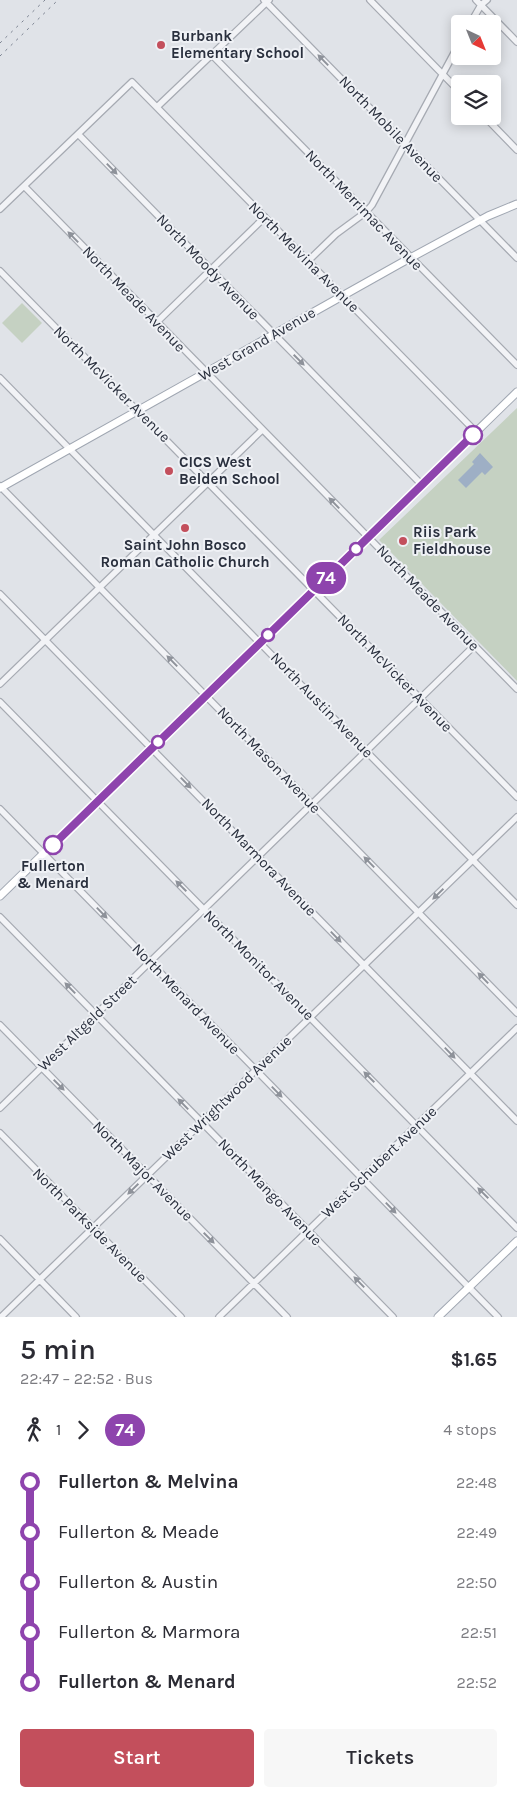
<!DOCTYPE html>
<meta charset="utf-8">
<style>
:root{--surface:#fff;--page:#f7f7f7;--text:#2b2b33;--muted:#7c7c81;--accent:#c34f5c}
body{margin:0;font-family:Karla,sans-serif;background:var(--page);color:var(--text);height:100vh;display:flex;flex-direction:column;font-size:19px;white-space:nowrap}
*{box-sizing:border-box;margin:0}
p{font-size:16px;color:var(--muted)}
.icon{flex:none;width:28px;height:28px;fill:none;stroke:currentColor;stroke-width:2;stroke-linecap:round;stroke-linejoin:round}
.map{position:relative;height:1317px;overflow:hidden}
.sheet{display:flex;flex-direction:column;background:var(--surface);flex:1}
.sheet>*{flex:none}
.badge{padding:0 10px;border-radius:16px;font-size:18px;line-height:32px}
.needle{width:32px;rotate:137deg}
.buttons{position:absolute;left:451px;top:15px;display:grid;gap:10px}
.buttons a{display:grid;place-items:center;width:50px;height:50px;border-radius:5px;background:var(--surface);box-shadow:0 2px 12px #0003;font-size:25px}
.map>.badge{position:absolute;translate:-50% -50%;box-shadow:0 0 0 2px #fff}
.legs{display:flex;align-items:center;gap:8px;height:55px;padding:0 20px;font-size:16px}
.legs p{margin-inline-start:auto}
.head{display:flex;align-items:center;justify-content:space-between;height:85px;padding:0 20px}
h1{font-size:28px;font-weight:600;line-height:38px}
.button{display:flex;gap:10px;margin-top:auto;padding:10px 20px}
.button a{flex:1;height:58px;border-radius:5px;background:var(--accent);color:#fff;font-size:20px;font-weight:600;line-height:58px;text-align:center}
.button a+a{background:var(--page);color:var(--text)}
ul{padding:0 20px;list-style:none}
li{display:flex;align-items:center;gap:18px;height:50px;font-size:19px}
li i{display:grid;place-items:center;width:8px;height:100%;margin:0 6px;background:currentColor}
li i::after{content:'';width:12px;height:12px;margin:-6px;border:4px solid;border-radius:50%;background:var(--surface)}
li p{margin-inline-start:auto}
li:first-child i{background:linear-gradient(#0000 50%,currentColor 0)}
li:last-child i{background:linear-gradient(currentColor 50%,#0000 0)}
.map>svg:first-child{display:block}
.green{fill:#c5d1c2}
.water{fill:#9eafc5}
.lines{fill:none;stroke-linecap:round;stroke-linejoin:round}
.minor-casing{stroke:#a6aab2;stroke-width:8}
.major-casing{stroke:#a0a7b2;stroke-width:9}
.minor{stroke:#f2f3f6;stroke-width:5.5}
.major{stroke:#fff;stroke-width:7}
.rail{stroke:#7b8290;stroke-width:1;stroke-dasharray:2.5 5;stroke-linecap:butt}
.oneway{fill:#8e929a}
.line-1-casing{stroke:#fff;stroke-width:11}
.line-1{stroke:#8e44ad;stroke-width:8}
.poi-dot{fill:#c34f5c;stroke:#eff1f5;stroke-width:2}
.stop-1-dot{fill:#fff;stroke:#8e44ad;stroke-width:2.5}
.labels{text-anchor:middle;stroke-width:4;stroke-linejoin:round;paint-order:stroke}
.poi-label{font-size:15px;font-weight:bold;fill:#2a303e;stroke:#eff1f5;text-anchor:start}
.street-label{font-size:15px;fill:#2a303e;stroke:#eff1f5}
.stop-label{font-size:15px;font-weight:bold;fill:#2a303e;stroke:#eff1f5}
</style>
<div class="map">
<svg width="517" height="1317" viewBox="0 0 517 1317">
<rect width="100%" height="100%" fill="#e0e3e8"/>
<path class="green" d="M22,303l20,20 -20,20 -20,-20z
M517,408v273l-138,-141z"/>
<path class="water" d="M480,453l13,14 -8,8 -3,-3 -16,16 -8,-8 16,-16 -2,-2z"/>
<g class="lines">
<g class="minor-casing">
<path id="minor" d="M264,0l253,258
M370,0l90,92
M476,0l41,42
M470,24l11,-19 6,-5
M212,55l305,310
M157,107l112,-107
M484,116l33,34
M78,134l344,351
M24,186l493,503
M0,209l132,-127 344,350
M308,261l28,-27 30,-22 6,-7 88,-163
M0,271l517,526
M157,322l108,-105
M0,378l517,527
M0,486l517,527
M0,594l517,527
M0,684l262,-254
M0,702l517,526
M0,809l498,508
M0,917l393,400
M0,1025l287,292
M0,1108l474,-462
M0,1133l181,184
M0,1239l76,78
M1,1317l516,-500
M219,1317l298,-289"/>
</g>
<g class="major-casing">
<path id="major" d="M0,488l401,-225 87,-47 29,-12
M0,896l517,-504
M438,1317l79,-76"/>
</g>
<use href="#minor" class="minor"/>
<use href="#major" class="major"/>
<path class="rail" d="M0,43l45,-43
M0,56l58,-56"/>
</g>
<defs><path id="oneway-solid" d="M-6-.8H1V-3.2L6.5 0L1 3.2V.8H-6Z" transform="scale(1.25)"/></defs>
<g class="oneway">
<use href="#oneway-solid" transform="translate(323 60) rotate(-134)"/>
<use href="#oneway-solid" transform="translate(112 169) rotate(46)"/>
<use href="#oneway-solid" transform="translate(73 237) rotate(-134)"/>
<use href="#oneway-solid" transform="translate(299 360) rotate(45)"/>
<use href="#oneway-solid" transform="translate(334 503) rotate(-134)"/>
<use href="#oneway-solid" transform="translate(172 661) rotate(-134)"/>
<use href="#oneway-solid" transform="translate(186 783) rotate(46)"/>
<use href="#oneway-solid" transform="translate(369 862) rotate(-134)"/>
<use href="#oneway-solid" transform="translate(181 886) rotate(-135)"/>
<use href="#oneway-solid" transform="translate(438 894) rotate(136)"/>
<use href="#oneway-solid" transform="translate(102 913) rotate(46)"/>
<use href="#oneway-solid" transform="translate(336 937) rotate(46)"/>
<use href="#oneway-solid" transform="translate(483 978) rotate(-134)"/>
<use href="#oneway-solid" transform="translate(70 988) rotate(-134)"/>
<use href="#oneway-solid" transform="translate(450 1053) rotate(46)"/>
<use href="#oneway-solid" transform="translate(369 1077) rotate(-135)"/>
<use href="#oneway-solid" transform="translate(59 1085) rotate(45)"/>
<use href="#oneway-solid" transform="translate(277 1092) rotate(46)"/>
<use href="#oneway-solid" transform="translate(183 1104) rotate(-134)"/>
<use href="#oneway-solid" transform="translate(133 1189) rotate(136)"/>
<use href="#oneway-solid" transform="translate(483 1193) rotate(-135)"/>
<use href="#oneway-solid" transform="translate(391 1208) rotate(46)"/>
<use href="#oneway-solid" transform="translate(209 1238) rotate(45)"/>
<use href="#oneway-solid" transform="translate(359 1282) rotate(-134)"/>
</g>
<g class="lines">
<g class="line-1-casing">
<path id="line-1" d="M53,845l420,-410"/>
</g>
<use href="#line-1" class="line-1"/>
</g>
<g class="poi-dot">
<circle cx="161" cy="45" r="5"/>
<circle cx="169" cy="471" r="5"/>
<circle cx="185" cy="528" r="5"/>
<circle cx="403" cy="541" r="5"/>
</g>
<g class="stop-1-dot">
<circle cx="473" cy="435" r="9"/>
<circle cx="356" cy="549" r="6"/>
<circle cx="268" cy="635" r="6"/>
<circle cx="158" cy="742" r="6"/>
<circle cx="53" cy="845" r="9"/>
</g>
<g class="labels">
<g class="poi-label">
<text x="171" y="41">Burbank<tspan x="171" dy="17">Elementary School</tspan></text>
<text x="179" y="467">CICS West<tspan x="179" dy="17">Belden School</tspan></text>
<text x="413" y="537">Riis Park<tspan x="413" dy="17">Fieldhouse</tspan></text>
<text x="185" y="550" text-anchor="middle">Saint John Bosco<tspan x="185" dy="17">Roman Catholic Church</tspan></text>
</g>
<g class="street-label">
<text transform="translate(391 129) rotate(46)" y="5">North Mobile Avenue</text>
<text transform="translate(364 210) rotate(46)" y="5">North Merrimac Avenue</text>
<text transform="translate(304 257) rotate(45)" y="5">North Melvina Avenue</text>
<text transform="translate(208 267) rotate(46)" y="5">North Moody Avenue</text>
<text transform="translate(134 299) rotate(46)" y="5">North Meade Avenue</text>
<text transform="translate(257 344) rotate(-30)" y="5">West Grand Avenue</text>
<text transform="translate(112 384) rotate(45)" y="5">North McVicker Avenue</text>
<text transform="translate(428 598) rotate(46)" y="5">North Meade Avenue</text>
<text transform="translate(395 673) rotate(46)" y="5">North McVicker Avenue</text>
<text transform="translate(322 705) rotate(46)" y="5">North Austin Avenue</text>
<text transform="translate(269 760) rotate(46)" y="5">North Mason Avenue</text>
<text transform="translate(259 857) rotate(46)" y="5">North Marmora Avenue</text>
<text transform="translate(259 965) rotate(45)" y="5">North Monitor Avenue</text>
<text transform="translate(186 999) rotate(46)" y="5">North Menard Avenue</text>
<text transform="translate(87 1023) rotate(-44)" y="5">West Altgeld Street</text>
<text transform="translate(227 1098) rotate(-44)" y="5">West Wrightwood Avenue</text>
<text transform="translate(379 1162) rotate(-44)" y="5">West Schubert Avenue</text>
<text transform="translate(143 1171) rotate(45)" y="5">North Major Avenue</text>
<text transform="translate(270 1192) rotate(46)" y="5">North Mango Avenue</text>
<text transform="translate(90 1225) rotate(45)" y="5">North Parkside Avenue</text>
</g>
<g class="stop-label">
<text x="53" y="871">Fullerton<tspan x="53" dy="17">&amp; Menard</tspan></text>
</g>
</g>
</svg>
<div class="buttons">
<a><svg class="needle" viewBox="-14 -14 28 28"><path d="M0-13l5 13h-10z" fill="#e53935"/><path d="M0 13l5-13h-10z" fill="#7c7c81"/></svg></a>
<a><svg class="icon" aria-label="layers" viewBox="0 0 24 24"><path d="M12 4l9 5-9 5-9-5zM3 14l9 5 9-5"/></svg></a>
</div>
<b class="badge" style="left:326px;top:578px;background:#8e44ad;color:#fff">74</b>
</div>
<section class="sheet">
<div class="head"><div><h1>5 min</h1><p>22:47 – 22:52 · Bus</p></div><b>$1.65</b></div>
<div class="legs"><svg class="icon" aria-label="walk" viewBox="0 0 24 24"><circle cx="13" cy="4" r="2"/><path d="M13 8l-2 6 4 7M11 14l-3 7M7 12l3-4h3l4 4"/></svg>1<svg class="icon" aria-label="forward" viewBox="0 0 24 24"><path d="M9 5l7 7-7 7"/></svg><b class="badge" style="background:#8e44ad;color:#fff">74</b><p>4 stops</p></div>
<ul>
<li><i style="color:#8e44ad"></i><b>Fullerton &amp; Melvina</b><p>22:48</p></li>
<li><i style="color:#8e44ad"></i><span>Fullerton &amp; Meade</span><p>22:49</p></li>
<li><i style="color:#8e44ad"></i><span>Fullerton &amp; Austin</span><p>22:50</p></li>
<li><i style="color:#8e44ad"></i><span>Fullerton &amp; Marmora</span><p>22:51</p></li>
<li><i style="color:#8e44ad"></i><b>Fullerton &amp; Menard</b><p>22:52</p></li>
</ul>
<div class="button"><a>Start</a><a>Tickets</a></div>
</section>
